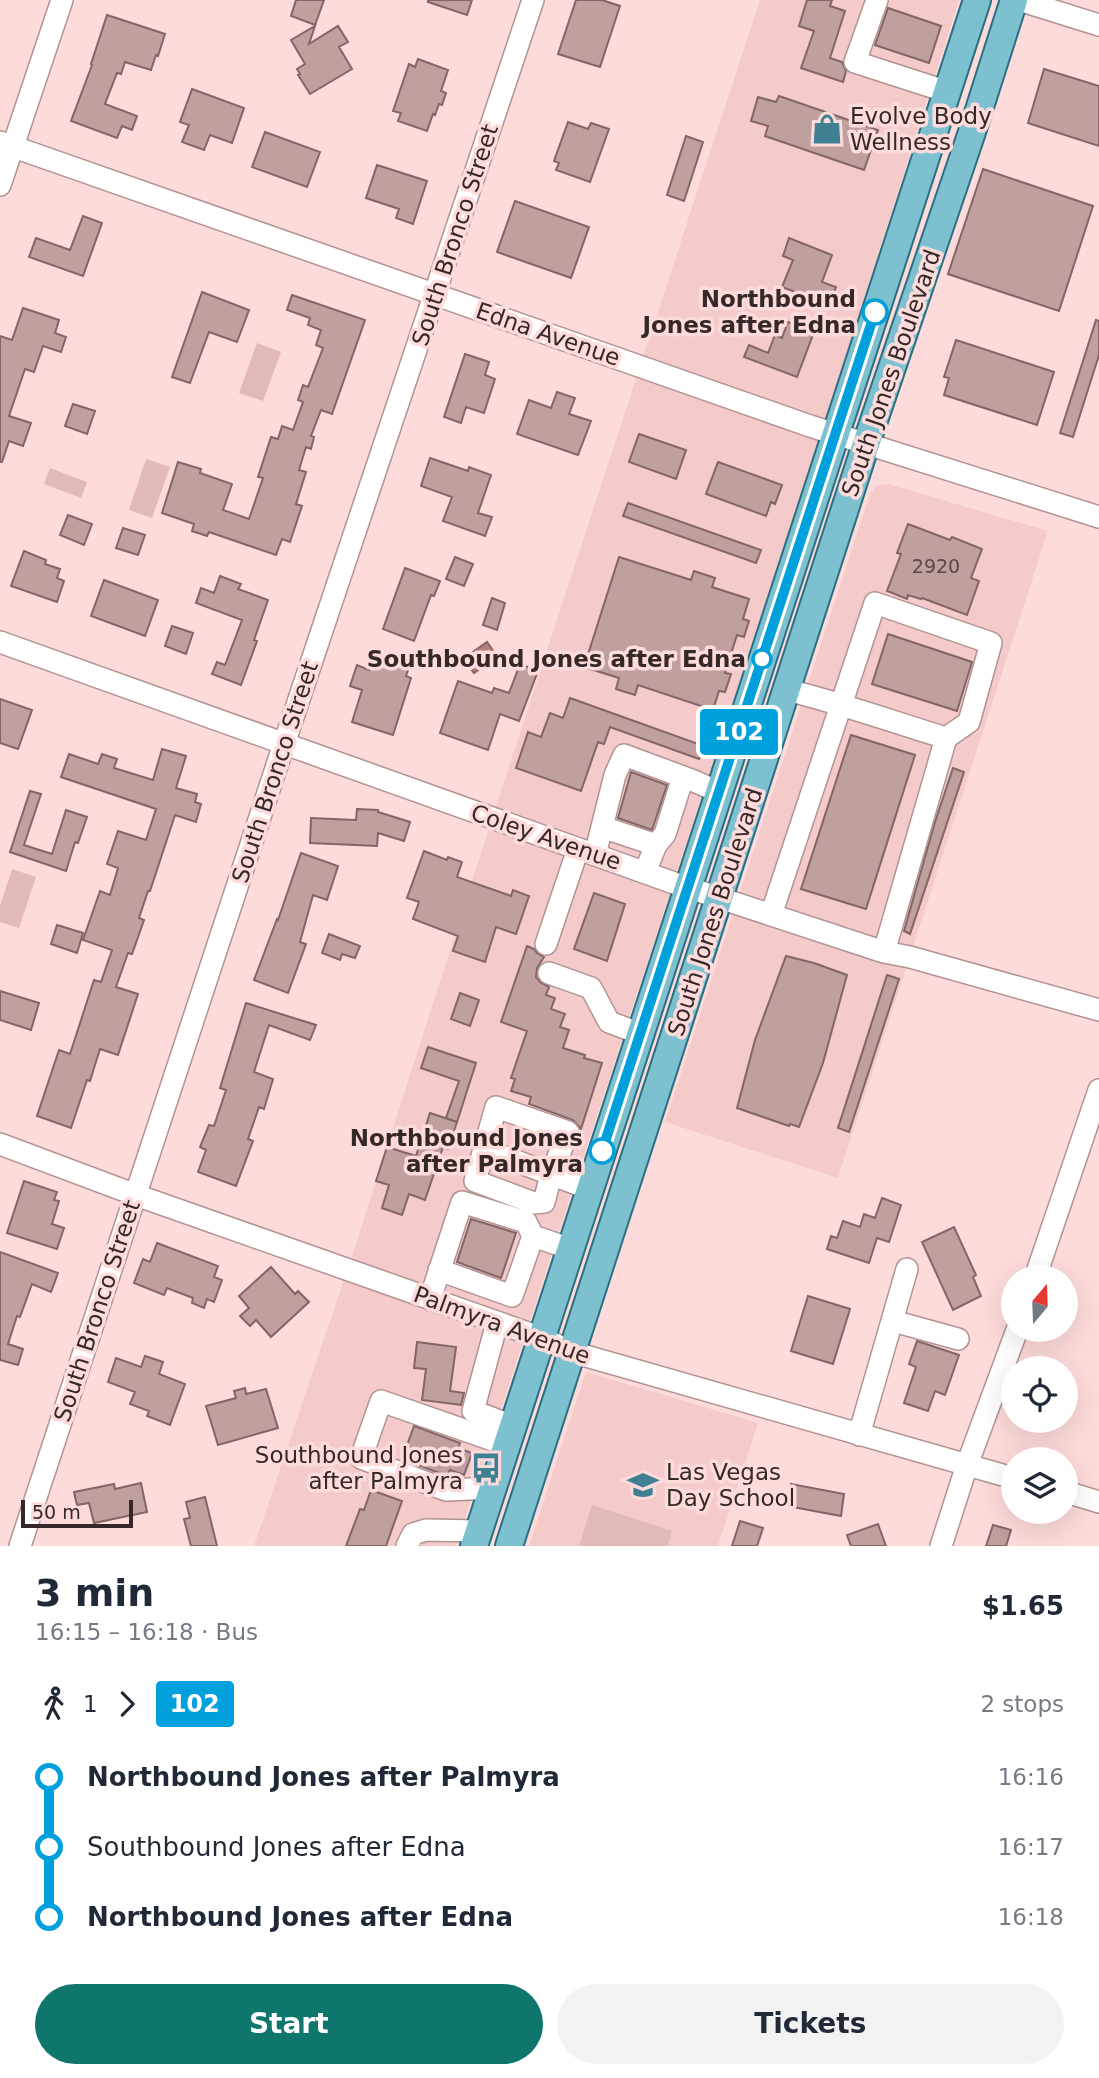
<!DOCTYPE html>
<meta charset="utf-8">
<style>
:root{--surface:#fff;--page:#f2f2f3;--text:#1f2937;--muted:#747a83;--accent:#0f766e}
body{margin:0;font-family:"DejaVu Sans",sans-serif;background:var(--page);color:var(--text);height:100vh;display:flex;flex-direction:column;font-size:26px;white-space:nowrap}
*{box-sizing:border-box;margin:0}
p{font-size:23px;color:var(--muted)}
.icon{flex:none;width:38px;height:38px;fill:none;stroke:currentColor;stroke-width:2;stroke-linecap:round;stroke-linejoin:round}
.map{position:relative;height:1546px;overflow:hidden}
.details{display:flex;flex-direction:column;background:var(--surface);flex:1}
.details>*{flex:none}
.badge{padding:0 14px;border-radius:5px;font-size:24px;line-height:46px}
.needle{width:46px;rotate:19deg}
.tools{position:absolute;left:1001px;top:1265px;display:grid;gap:14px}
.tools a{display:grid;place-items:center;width:77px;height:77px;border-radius:50%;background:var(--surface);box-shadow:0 7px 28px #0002;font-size:35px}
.scale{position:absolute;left:21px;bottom:18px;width:112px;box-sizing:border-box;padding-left:7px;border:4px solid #352828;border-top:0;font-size:19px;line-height:24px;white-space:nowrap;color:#352828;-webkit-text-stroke:5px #fedbdb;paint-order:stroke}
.map>.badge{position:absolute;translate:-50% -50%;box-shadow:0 0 0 4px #fff}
.legs{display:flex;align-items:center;gap:10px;height:77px;padding:0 35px;font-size:23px}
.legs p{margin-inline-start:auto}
.headline{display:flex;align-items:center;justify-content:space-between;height:119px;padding:0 35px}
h1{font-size:38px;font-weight:600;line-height:52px}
.button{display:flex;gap:14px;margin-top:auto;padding:14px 35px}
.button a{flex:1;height:80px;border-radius:42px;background:var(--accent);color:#fff;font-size:28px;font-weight:600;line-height:80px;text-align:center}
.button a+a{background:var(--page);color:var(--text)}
ul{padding:0 35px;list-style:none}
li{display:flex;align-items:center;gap:24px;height:70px;font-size:26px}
li i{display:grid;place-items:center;width:10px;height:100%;margin:0 9px;background:currentColor}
li i::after{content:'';width:18px;height:18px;margin:-9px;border:5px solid;border-radius:50%;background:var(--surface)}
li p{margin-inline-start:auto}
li:first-child i{background:linear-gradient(#0000 50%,currentColor 0)}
li:last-child i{background:linear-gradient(currentColor 50%,#0000 0)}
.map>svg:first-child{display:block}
.built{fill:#f4caca}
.green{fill:#e2b9b9}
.water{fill:#b48080;stroke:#8e6666;stroke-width:2}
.building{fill:#c0a09f;stroke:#836565;stroke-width:2}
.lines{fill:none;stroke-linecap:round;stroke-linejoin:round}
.minor-casing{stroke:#b29392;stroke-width:24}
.major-casing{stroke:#2b7082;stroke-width:30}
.minor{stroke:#fff;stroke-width:21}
.major{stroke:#7dc1d1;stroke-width:26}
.line-1-casing{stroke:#fff;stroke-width:16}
.line-1{stroke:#00a0dc;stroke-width:10}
.stop-1-dot{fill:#fff;stroke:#00a0dc;stroke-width:3.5}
.labels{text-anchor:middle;stroke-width:7;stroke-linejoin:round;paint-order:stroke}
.number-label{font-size:19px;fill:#584646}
.poi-label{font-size:23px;fill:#352828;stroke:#fedbdb;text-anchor:start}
.street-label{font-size:23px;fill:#352828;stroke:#fedbdb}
.stop-label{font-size:23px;font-weight:bold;fill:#352828;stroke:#fedbdb;text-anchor:end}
</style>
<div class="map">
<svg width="1099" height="1546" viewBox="0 0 1099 1546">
<rect width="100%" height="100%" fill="#fedbdb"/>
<path class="built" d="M760,0h199l-124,389 -379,1157h-202l101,-299 144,-450z
M888,484l160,47 -210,647 -173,-56 205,-628 6,-8z
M586,1372l172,51 -40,123h-189z"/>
<path class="green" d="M257,343l24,9 -18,49 -24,-8z
M146,459l24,8 -18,51 -23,-8z
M50,468l37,14 -6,16 -37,-14z
M12,869l24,8 -17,51 -19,-6v-16z
M592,1505l80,26 -4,15h-89z"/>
<path class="water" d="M487,642l10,14 -23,17 -11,-14z"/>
<path class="building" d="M296,0h28l-9,25 -24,-9z
M428,0h44l-5,15 -39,-13z
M576,0h26l18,6 -20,61 -42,-13z
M807,0h25l-2,6 15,5 -15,47 12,4 4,9 -3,11 -42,-14 13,-37 -15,-5z
M888,8l53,18 -12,37 -54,-18z
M107,15l58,19 -7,22 -2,-1 -5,15 -26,-8 -4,12 -4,-1 -12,31 32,12 -5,14 -10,-4 -5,12 -46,-17 21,-56 -1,-1z
M315,26l-6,18 29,-18 10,16 -9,5 13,22 -42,25 -12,-19 2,-1 -3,-5 8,-5 -14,-24z
M418,59l30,11 -7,21 5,2 -4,12 -3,-1 -4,11 -2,-1 -6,17 -29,-10 3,-8 -8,-2 16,-47 6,3z
M1044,69l55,17v60l-71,-23z
M192,89l52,19 -12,35 -22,-8 -6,15 -22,-8 7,-17 -9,-3z
M779,96l99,34 -14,40 -99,-34 3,-10 -17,-5 7,-24 18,5z
M568,122l20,7 3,-6 18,6 -19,53 -34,-12 3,-7 -5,-2z
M265,132l55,20 -13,35 -55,-20z
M686,136l17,6 -19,59 -17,-6z
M377,165l50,16 -14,43 -17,-6 3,-9 -33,-11z
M983,169l110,37 -34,105 -111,-37z
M515,201l74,26 -18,51 -74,-26z
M83,216l19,7 -19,53 -54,-19 7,-19 34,12z
M789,238l43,17 -10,27 14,5 -7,18 -47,-18 11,-27 -10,-4z
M202,292l47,18 -12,32 -28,-10 -19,51 -18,-6z
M292,295l73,25 -33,94 -11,-4 -10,26 3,1 -3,12 -5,-2 -7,23 7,2 -10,32 6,2 -12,36 -8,-3 -6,16 -67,-23 -2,4 -15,-5 2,-7 -32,-11 16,-51 23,7 -1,4 32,11 -9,26 26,9 14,-41 -5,-1 13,-40 7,2 4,-13 11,4 10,-28 -5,-2 5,-15 5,2 15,-39 -7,-3 5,-15 -13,-5 2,-7 -23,-8z
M23,308l36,12 -4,13 11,4 -5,15 -18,-6 -9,26 -9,-3 -16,47 22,7 -8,23 -14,-5 -7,21h-2v-126l12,4z
M1096,320l3,1v34l-26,82 -13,-4z
M788,322l26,10 -17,45 -53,-20 5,-12 19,8 7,-18 7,3z
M956,340l98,32 -17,53 -93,-30 5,-17 -5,-1z
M465,354l24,8 -4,13 10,4 -11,34 -18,-6 -5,16 -17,-6z
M557,392l18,6 -6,16 22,7 -13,34 -61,-21 12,-34 22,8z
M73,404l22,7 -8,23 -22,-8z
M639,434l47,16 -10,29 -47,-17z
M430,458l38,13 1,-4 22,8 -13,38 14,4 -7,19 -42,-15 9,-24 -31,-11z
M718,462l64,23 -7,19 -4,-2 -5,14 -60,-22z
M628,503l133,47 -5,13 -133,-47z
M68,515l24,9 -8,21 -24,-10z
M908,524l42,16 2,-3 30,12 -11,29 8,3 -12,34 -45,-17 -1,1 -13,-4 -1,4 -20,-8 14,-37 -4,-1z
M123,528l22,7 -7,20 -22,-7z
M24,551l22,9 -1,4 15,5 -3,9 7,3 -7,21 -46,-16z
M455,557l18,7 -9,22 -18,-7z
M619,557l72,23 3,-9 21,7 -3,9 37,12 -6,20 6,2 -5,16 -7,-2 -12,38 6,1 -6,18 -6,-1 -6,19 -75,-25 -3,10 -19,-6 3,-11 -35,-11z
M405,568l35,13 -6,15 -3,-1 -17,46 -31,-12z
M220,576l21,8 -3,5 30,11 -14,40 3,1 -16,44 -29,-11 5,-12 8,3 17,-45 -46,-17 5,-15 13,5z
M104,580l54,20 -13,36 -54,-20z
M492,598l13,5 -8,27 -14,-5z
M172,626l21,7 -7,21 -21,-8z
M888,634l84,28 -15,49 -85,-27z
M374,656l35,11 -3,9 5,2 -18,57 -41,-13 10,-32 -12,-4 7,-21 12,5z
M520,664l18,7 -19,50 -19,-7 -12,36 -48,-17 18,-52 34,12 2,-5 15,5z
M570,698l134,48 -5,13 -89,-32 -6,17 -6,-2 -17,49 -65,-23 12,-36 13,5 9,-24 13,5z
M0,699l32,11 -14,39 -18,-6z
M851,735l64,20 -49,154 -65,-20z
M162,749l24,7 -10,32 21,6 -2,8 6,2 -5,18 -21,-7 -25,76h-2l-9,27 5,2 -12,34 -4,-1 -12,34 22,7 -20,61 -18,-6 -10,32 -3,-1 -16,48 -34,-12 22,-66 11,4 24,-74 7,2 11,-32 -29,-10 17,-49 10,4 8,-27 -11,-4 11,-33 28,9 10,-31 -95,-32 8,-23 29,10 4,-10 15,5 -3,9 39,12z
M953,768l11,4 -54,162 -6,-3 31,-109z
M631,772l36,13 -15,45 -34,-12z
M30,791l11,3 -17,51 28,9 14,-44 21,7 -9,26 -3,-1 -9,29 -56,-19z
M357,809l21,1v2l32,10 -6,19 -26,-8 -1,13 -67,-3 1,-25 45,2z
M424,851l23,9 1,-3 14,5 -5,15 54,19 2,-6 16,6 -13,38 -20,-7 -11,35 -32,-11 5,-15 -45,-17 6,-17 -12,-4z
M301,853l37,13 -11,34 -14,-5 -13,47 6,2 -18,49 -34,-13 23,-61 1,1z
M594,893l31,11 -18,57 -33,-12z
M57,925l26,8 -6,20 -26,-9z
M329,934l31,12 -5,12 -13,-4 -2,6 -18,-7z
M527,946l7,3 3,4 7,4 -7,11 -1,9 4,5 9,5 -3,8 9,3 -4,11 14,5 -5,13 9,3 -6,18 22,7 -1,3 18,5 -21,66 -8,-9 -44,-16 2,-7 -20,-6 4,-12 -4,-1 16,-47 -26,-9z
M786,956l28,7 33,12 -24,88 -24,64 -9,-3 -1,2 -52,-18 18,-68z
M887,975l12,4 -50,153 -11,-4z
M0,991l39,12 -8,27 -31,-10z
M460,993l19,7 -9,26 -19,-7z
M246,1003l70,22 -6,15 -41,-15 -15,47 19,7 -9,30 -5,-2 -11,32 5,2 -17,45 -38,-14 8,-22 -6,-3 9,-22 5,1 12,-36 -6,-2z
M428,1047l48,16 -19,59 -11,-4 13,-37 -38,-13z
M430,1113l27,9 -9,27 -5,-2 -18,53 -16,-6 -7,21 -20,-7 7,-23 -13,-4 11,-34 29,9z
M24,1181l33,11 -3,8 5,1 -7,23 12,4 -7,21 -50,-16z
M882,1198l19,7 -12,37 -12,-4 -8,25 -42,-14 4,-13 6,2 6,-17 17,6 4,-13 11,4z
M471,1219l45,14 -15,45 -44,-16z
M954,1227l22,48 -3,2 8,19 -28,14 -31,-68z
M157,1243l61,23 -4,11 8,3 -8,22 -7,-3 -3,9 -12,-5 1,-5 -26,-10 -3,7 -30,-12 9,-24 7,3z
M0,1252l58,21 -7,19 -19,-8 -12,33 -3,-1 -9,28 15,5 -5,16 -18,-5z
M271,1267l24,27 3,-3 11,11 -38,35 -15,-17 -6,6 -10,-10 9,-8 -10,-12z
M808,1296l42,13 -17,55 -42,-13z
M917,1341l42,14 -14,40 -10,-4 -7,20 -24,-8 12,-36 -7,-3z
M417,1342l39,5 -6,44 14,2 -3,12 -39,-5 4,-31 -12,-1z
M145,1356l18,6 -4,12 26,10 -15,41 -23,-9 2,-5 -19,-7 5,-12 -27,-10 8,-24 25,9z
M245,1388l1,6 20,-5 12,39 -60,17 -12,-39 30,-8 -2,-7z
M414,1426l46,17 -2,5 14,5 -8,22 -14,-5 -3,6 -45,-17z
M141,1483l6,29 -53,11 -5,-20 -12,2 -3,-13 40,-8 1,5z
M791,1484l53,10 -3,22 -54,-10z
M371,1490l31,11 -16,45h-40l14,-37 4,1z
M205,1497l12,49h-26l-7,-27 6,-1 -4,-16z
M740,1521l23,7 -6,18h-25z
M878,1524l8,22h-35l-4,-11z
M993,1525l18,5 -5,16h-20z"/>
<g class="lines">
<g class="minor-casing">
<path id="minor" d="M877,0l-22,62 93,30
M1019,0l80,25
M0,142l810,284 289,91
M0,185l62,-185
M0,642l674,241 210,69 26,5 189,53
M602,827l54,18
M595,855l20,-80 9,-20 70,26 25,11
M645,872l11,-27 9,-11 18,-57
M771,915l104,-312 116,40 -22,79 -23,16c-53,-16 -105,-35 -159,-48
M546,944l32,-95
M884,952l62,-214
M549,973l42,15 18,34 32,12
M0,1144l136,51 406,143 30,14 441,126
M484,1149l-9,32 59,22 10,-1 7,-27 17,-43 -72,-25 -12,42 106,40
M439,1270l73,26 21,-60
M1035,1278l64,-188
M430,1299l32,-97 64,20 7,14 38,13
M893,1321l65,18
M497,1323l-24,88 40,15
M859,1435l48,-166
M493,1488l-47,2 -85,-32 20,-57 126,44
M1066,1492l33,10
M20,1546l264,-802 249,-744
M407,1546l6,-12 13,-4 53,1
M941,1546l26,-81 50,-135"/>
</g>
<g class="major-casing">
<path id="major" d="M474,1546l503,-1546
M509,1546l357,-1102 105,-309 43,-135"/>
</g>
<use href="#minor" class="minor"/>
<use href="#major" class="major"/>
</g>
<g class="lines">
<g class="line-1-casing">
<path id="line-1" d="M602,1151l273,-839"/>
</g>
<use href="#line-1" class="line-1"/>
</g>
<defs>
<g id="shop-bare" transform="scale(2.415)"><path d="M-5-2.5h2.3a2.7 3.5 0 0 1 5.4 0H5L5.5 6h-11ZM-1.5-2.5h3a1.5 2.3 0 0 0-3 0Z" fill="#3f8193" stroke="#fedbdb" stroke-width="2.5" paint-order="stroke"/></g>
<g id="bus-bare" transform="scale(2.415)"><path d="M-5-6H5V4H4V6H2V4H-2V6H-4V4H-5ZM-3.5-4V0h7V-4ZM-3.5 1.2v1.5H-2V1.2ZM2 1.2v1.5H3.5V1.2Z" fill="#3f8193" stroke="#fedbdb" stroke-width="2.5" paint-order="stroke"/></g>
<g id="school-bare" transform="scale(2.415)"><path d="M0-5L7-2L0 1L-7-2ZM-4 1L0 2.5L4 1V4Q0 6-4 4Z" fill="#3f8193" stroke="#fedbdb" stroke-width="2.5" paint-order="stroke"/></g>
</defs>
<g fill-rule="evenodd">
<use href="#shop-bare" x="827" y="129"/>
<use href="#bus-bare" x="486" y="1468"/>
<use href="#school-bare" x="643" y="1485"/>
</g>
<g class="stop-1-dot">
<circle cx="875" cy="312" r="12"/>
<circle cx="762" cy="659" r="9"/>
<circle cx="602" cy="1151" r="12"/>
</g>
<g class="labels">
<g class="number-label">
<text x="936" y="573">2920</text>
</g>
<g class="poi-label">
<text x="850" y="124">Evolve Body<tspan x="850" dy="26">Wellness</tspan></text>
<text x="463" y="1463" text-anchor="end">Southbound Jones<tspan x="463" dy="26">after Palmyra</tspan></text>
<text x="666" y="1480">Las Vegas<tspan x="666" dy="26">Day School</tspan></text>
</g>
<g class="street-label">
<text transform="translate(455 235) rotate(-72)" y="8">South Bronco Street</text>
<text transform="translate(548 334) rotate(19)" y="8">Edna Avenue</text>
<text transform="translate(891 373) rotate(-71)" y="8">South Jones Boulevard</text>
<text transform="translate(275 772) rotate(-72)" y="8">South Bronco Street</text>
<text transform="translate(546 837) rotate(19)" y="8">Coley Avenue</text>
<text transform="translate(715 912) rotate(-72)" y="8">South Jones Boulevard</text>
<text transform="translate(97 1311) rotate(-72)" y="8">South Bronco Street</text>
<text transform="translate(502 1325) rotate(20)" y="8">Palmyra Avenue</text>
</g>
<g class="stop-label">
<text x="856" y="307">Northbound<tspan x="856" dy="26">Jones after Edna</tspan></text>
<text x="746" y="667">Southbound Jones after Edna</text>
<text x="583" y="1146">Northbound Jones<tspan x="583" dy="26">after Palmyra</tspan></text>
</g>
</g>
</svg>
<div class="tools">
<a><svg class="needle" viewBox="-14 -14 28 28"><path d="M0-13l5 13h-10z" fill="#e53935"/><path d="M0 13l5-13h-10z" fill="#747a83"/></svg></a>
<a><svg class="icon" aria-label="locate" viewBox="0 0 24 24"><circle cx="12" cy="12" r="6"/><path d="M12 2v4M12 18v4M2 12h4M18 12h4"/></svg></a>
<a><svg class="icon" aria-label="layers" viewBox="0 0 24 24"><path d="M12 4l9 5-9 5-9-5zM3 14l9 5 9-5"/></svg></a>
</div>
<div class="scale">50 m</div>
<b class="badge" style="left:739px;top:732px;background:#00a0dc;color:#fff">102</b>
</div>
<section class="details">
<div class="headline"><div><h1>3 min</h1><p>16:15 – 16:18 · Bus</p></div><b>$1.65</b></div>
<div class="legs"><svg class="icon" aria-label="walk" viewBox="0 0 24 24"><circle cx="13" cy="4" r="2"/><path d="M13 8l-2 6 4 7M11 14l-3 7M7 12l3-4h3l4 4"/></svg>1<svg class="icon" aria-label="forward" viewBox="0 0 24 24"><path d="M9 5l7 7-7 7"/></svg><b class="badge" style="background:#00a0dc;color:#fff">102</b><p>2 stops</p></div>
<ul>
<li><i style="color:#00a0dc"></i><b>Northbound Jones after Palmyra</b><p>16:16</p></li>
<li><i style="color:#00a0dc"></i><span>Southbound Jones after Edna</span><p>16:17</p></li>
<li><i style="color:#00a0dc"></i><b>Northbound Jones after Edna</b><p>16:18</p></li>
</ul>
<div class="button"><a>Start</a><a>Tickets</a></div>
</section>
